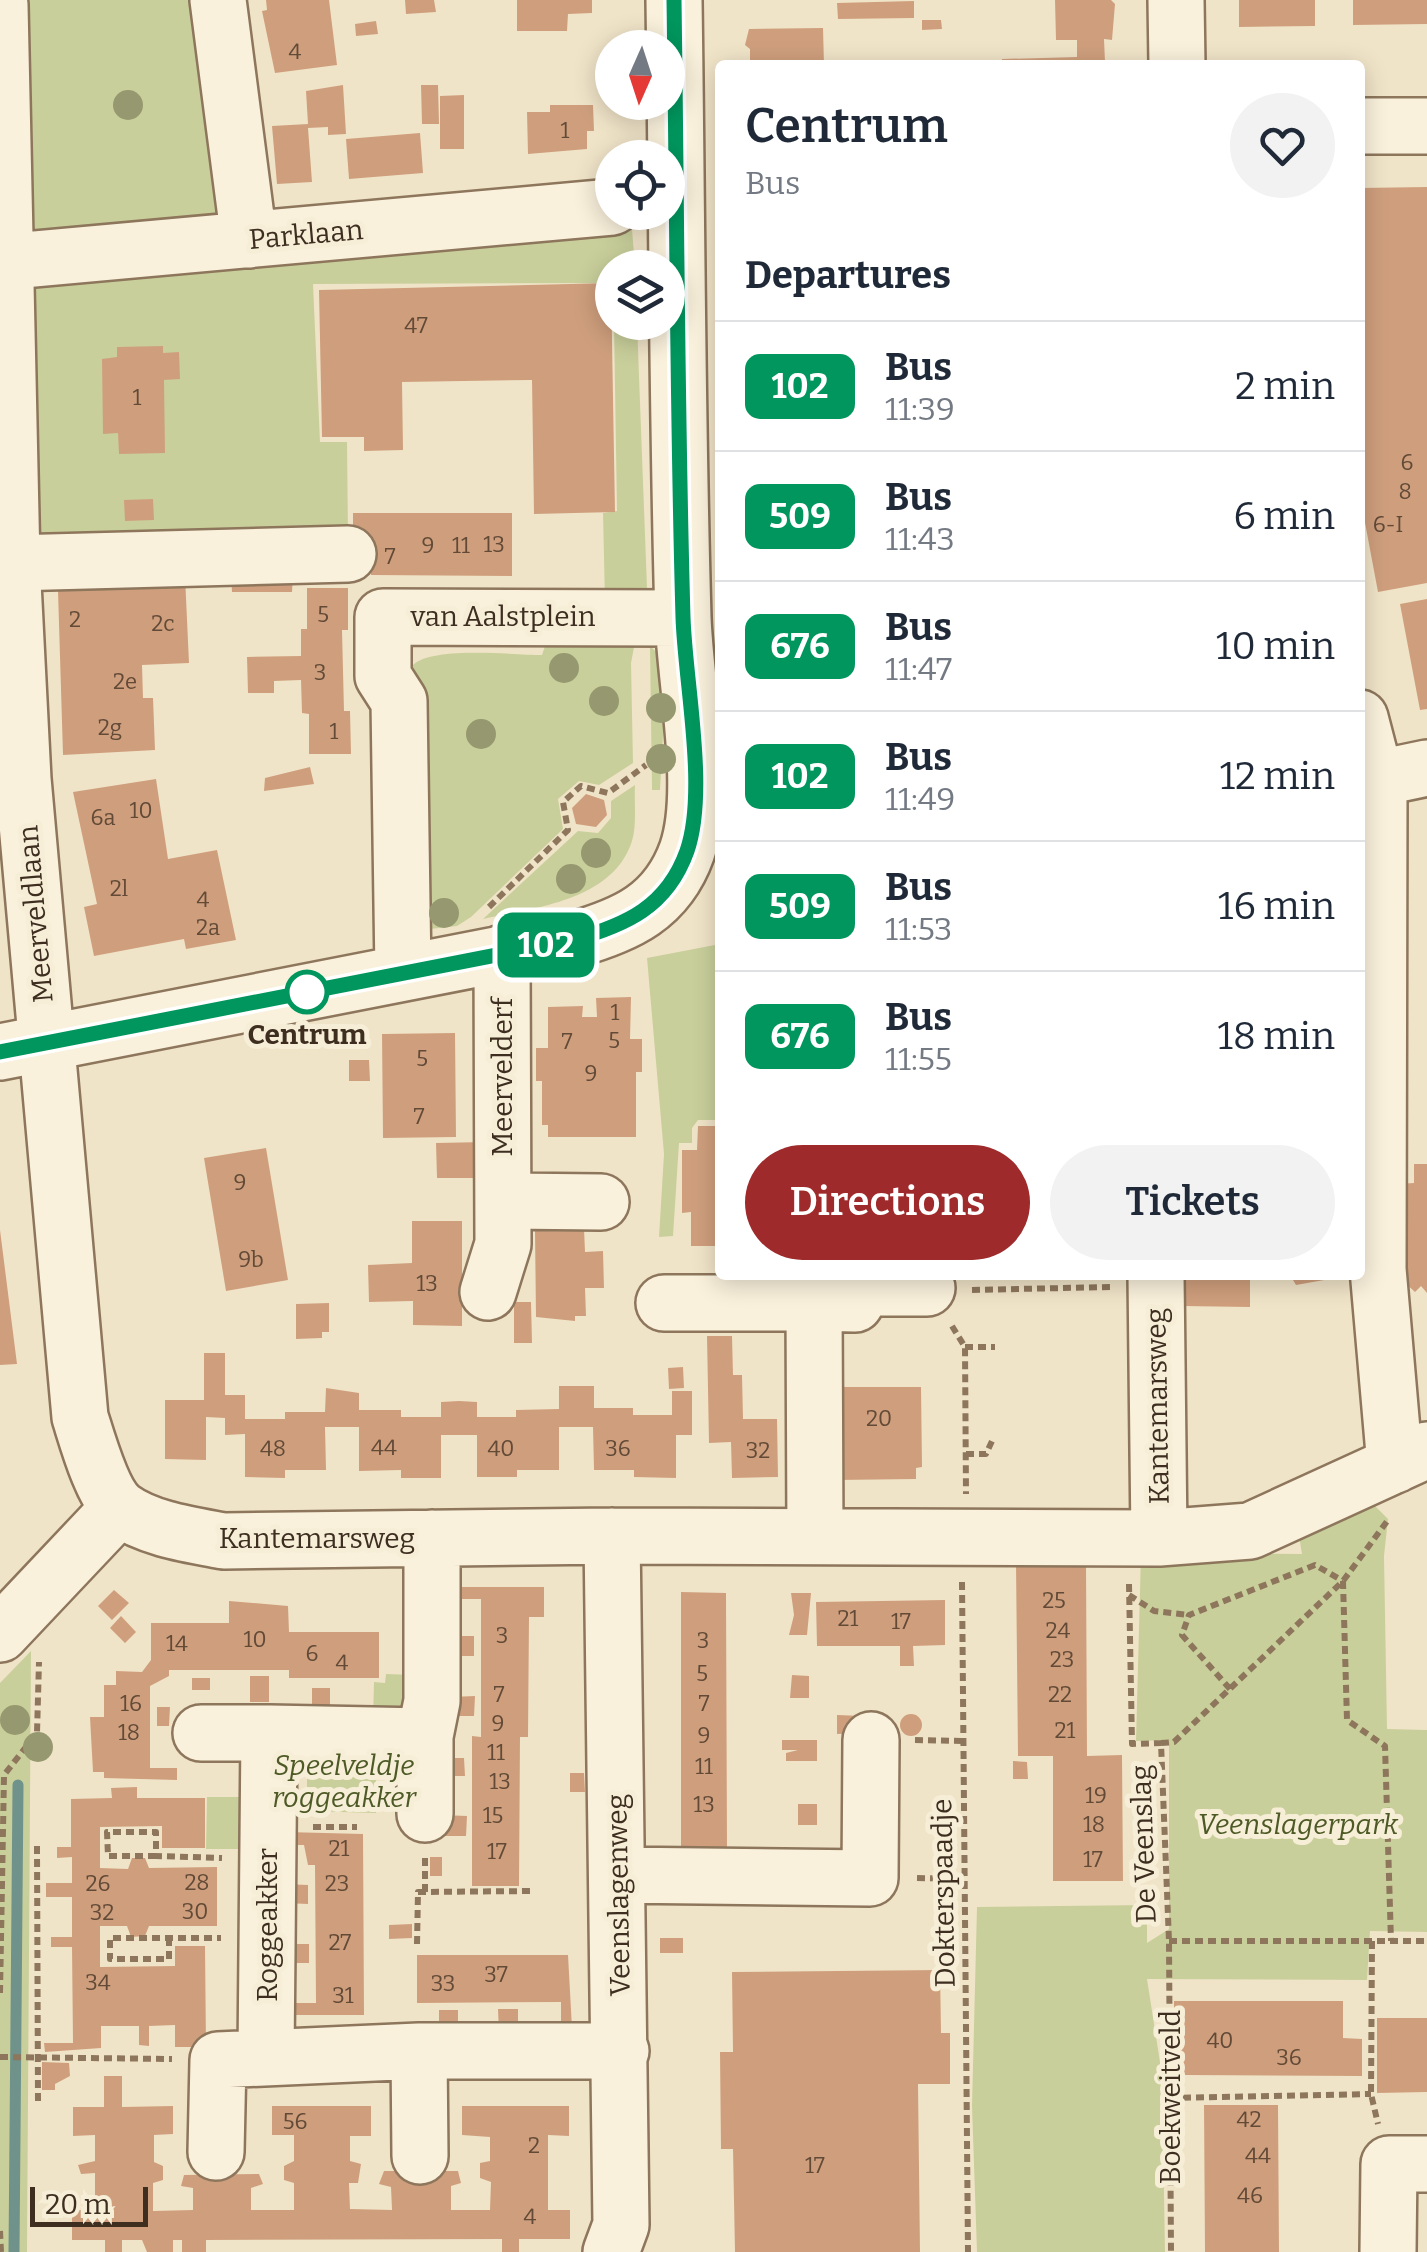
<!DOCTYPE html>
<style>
:root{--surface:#fff;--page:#f2f2f3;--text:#1f2937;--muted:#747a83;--line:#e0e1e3;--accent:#9e2a2b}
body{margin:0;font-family:Bitter,serif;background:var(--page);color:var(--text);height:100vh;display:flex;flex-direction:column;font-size:38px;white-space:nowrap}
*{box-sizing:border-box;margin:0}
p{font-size:32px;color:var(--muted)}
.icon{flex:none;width:55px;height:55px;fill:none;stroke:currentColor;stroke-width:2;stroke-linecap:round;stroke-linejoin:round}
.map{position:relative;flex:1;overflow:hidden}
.details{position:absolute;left:715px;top:60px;width:650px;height:1220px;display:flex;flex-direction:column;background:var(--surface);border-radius:10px;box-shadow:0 5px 25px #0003}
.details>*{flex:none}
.badge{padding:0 20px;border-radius:15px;font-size:35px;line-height:65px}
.needle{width:65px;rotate:183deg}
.fabs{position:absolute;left:595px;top:30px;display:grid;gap:20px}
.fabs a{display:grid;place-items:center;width:90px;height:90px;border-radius:50%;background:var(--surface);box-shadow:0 5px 25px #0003;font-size:50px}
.scale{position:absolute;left:30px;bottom:25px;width:118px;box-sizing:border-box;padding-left:10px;border:5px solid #3d2e20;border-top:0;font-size:28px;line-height:35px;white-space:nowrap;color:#3d2e20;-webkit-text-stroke:8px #f7eed8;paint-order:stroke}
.map>.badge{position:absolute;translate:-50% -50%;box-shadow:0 0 0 5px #fff}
h2{padding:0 30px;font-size:38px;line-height:90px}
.round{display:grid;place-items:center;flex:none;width:105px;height:105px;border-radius:52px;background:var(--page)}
.headline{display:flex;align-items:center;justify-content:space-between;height:170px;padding:0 30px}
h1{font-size:48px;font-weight:600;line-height:75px}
.primary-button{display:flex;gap:20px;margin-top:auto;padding:20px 30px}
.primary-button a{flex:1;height:115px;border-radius:60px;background:var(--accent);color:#fff;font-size:40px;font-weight:600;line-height:115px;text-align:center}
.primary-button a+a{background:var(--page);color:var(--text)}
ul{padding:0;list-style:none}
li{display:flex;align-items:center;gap:30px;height:130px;padding:0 30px;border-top:2px solid var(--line)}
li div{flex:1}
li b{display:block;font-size:38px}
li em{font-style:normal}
li .badge{min-width:110px;font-weight:700;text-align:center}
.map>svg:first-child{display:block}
.green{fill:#c9cf9b}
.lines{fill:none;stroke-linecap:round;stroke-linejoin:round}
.stream{stroke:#6f938a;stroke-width:11}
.building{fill:#cf9f7d}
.minor-casing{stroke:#8d765c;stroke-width:60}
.path{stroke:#8d765c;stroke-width:6;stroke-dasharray:8 5;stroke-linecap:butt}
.minor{stroke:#faf1dc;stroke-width:55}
.tree{fill:#96986f}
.line-casing{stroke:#fff;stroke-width:22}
.line{stroke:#00965e;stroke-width:15}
.stop-dot{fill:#fff;stroke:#00965e;stroke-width:5}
.labels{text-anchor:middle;stroke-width:10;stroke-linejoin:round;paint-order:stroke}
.number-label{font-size:22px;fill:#624a37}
.street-label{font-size:28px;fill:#3d2e20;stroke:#f7eed8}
.stop-label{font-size:28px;font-weight:bold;fill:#3d2e20;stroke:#f7eed8}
.park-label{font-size:28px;font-style:italic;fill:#4d5a26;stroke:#f7eed8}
</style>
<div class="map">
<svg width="1427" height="2252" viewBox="0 0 1427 2252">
<rect width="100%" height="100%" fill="#f0e4c8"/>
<path class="green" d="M14,0h185l26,212 -24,8 -175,16z
M632,229l3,38 -23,1v15l-299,1 7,158h27l1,92 -330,1 2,-254 328,-32z
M614,323h23l10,265 -7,10 -35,4 -2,-89 14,-2z
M547,640l88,2 -4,21 2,100 -34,22 -20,-4 -21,18 5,30 -92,88 -14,9 -36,4 -8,-265c20,-19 100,-10 129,-10z
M650,646l17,16 -7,128h-8z
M635,785c-1,18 2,40 -3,56 -19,60 -99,67 -149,78l95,-88 20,2 13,-15v-17z
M720,944v176h-22l-6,8v15h-13l-6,93 -14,1 5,-83 -17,-196z
M1369,1500l19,19 -4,37 3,173 40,1v202l-57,-1 -3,49 -220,-1 15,96 3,177h-188l-5,-146 5,-199 170,-2v38l22,-14v-189l-33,1 5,-188 161,1 -3,-18z
M31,1651l-4,601h-27v-569z
M386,1674l28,1 -2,46 -39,-2 1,-37 11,1z
M394,1754l-18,18v41l-69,-2v-46l-5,-7z
M207,1797h40v52h-41z"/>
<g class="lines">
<path class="stream" d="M14,2252l4,-467"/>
</g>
<path class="building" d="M266,0h63l8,65 -62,8 -13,-62 5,-1z
M405,0h29l2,12 -30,2z
M517,0h75v13l-24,1 -1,17h-50z
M1055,0h56l4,4 -3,36 -8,-1 1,23 -103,3v-6l75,-2v-17h-21z
M1239,0h76v26l-76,1z
M1353,0h74v24l-74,1z
M914,1v17l-76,1 -1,-16z
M922,20h19l1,9 -20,1z
M376,21l2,13 -22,2 -1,-12z
M823,28l1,37h-74v-16l-5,-4 4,-16z
M343,85l3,49 -18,1v-8l-20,1 4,54 -35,2 -5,-58 36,-2 -2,-33z
M421,85h17l1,39h-17z
M464,95v54h-24v-53z
M550,105h43l1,26h-7v18l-59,5 -1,-42h23z
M420,133l3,40 -74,6 -3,-40z
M1427,187v396l-49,9 -18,-96v-308z
M611,283l4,229 -81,2 -2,-134 -130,2 1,68 -39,1v-14h-42l-3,-147z
M163,346v7l16,-1 1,27 -16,1 1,73 -46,1 -1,-21 -15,1 -1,-75 15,-2v-10z
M153,499l1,21 -29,1 -1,-21z
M353,513h159v63l-141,-1v-17l-18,-1z
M231,574h62l-1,18h-60z
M185,576l4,87 -47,2 1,33h10l2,52 -92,5 -5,-164z
M307,588h41v42h-6l2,81h6l1,43h-42v-40l-7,-1 -1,-33 -27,1v12h-26l-1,-36 54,-1v-27h6z
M1427,599v110l-7,1 -20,-106z
M310,767l4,17 -50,7 1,-13z
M156,779l12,80 49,-9 19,90 -50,9 -2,-10 -90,17 -10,-49 13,-3 -24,-112z
M586,794l18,6 3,15 -11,12 -20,-3 -4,-16z
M631,997l-1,42h12v33h-6v65h-88v-12h-6v-44h-6v-33h12v-41l35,-1 -1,11h15l-1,-19z
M455,1033l1,104 -73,1 -1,-104z
M349,1060h20l1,21h-21z
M698,1126h22v120h-29v-34l-9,1v-63h15z
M485,1142v36h-48l-1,-35z
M266,1148l22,132 -62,11 -22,-133z
M1414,1164h13v129l-6,-7 -6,6 -12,-11 5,-6 -11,-9 -1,-82 18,-1z
M412,1221h50v105l-49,-1v-24l-44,1 -1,-37 44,-2z
M584,1228l1,24 18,-1 1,37h-19l1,28h-11v5l-39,-4 -1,-87z
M0,1230l17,134 -17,1z
M993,1275h42v3l-42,1z
M1183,1275h67v32l-68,-1z
M1290,1275h51v2l-45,8z
M514,1302h17l1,41h-18z
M329,1303v29h-7v6l-26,1v-35z
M707,1336h25l1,39h9l1,44h34l1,58 -46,1 -1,-36 -22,1z
M204,1353h21v42h20v24h40v-7h40l1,-24 33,5v17h42v7h40v-15l18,-1 18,1v15h39v-7l43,-1v-23h35v22h39v7h39v-24h20v44h-16v43l-42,-1v-7h-40l-1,-43h-34v43h-42v7h-40v-42h-36v43h-40v-8l-42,1v-44h-34l1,43h-41v8l-40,-1v-43l-20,1v-17l-19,-1v43l-41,-1v-59h39z
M683,1367l1,21 -15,1 -1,-21z
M840,1387h81l1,80 -6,1v11l-80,1z
M1016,1564h70l1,192 35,-1 1,126h-70v-125h-35z
M456,1587h88v30h-15l-1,120h-8l-1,149h-47v-150l9,1v-138h-25z
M114,1590l15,13 -17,17 -14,-14z
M681,1592l45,1 1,254h-46z
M791,1593h20l-4,42h-18l5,-20z
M945,1600v45l-32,1 1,20h-14v-20h-83l-1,-44z
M229,1601l59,5 1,26h90v46h-90v-8h-120v6l-19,10v82h27v12l-73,-2v-6h-11l-3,-55h14v-32h12v-14l26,1 9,-12v-37h78z
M121,1616l15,16 -11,11 -15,-15z
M450,1636h24v20h-25z
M792,1675l17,1v22h-19z
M250,1676h19v26h-19z
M192,1678h18v12h-18z
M312,1688h18v25l-18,-1z
M475,1696l-1,20h-24l1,-19z
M157,1707h13l-1,19h-12z
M900 1725a11 11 0 1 1 22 0a11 11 0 1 1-22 0Z
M837,1715l25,1v17l-25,1z
M782,1740h35v21h-31v-8l12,-3h-16z
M440,1758h24l1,18h-24z
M1013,1761l14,1 1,17h-15z
M570,1773h14l1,19h-15z
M137,1787v11h68v50h-43v-22l-62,1v41l28,1 4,-11h13l4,10 68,-1v59h-68l-4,10 -14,1 -4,-11h-27v41l75,-1v-20h30l1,101h-31v-22l-26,1v20l-10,-1v-19h-38v22l-56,4 -1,-9h29l-1,-96h-21v-10h21v-40h-26v-14h26v-26l-15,1v-11h14v-48l41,-1 -1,-10z
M798,1804h19v21h-19z
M442,1815l25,1 -1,20h-24z
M286,1832l77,2 1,181h-72v-12h24l-1,-138h-7l-4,-20h-18z
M430,1857h12v19h-12z
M285,1884l23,1v19l-24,-1z
M412,1924v14l-23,1v-14z
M660,1938h23v15h-23z
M285,1944h24v19h-24z
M417,1955h151l4,73h-11v-26l-144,1z
M940,1970l1,63h9v51h-32l2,168h-185l-2,-103h-12l-1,-97h13l-1,-80z
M1174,2001h169v37l19,1v37l-178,-1v13h-10z
M498,2009h20v25h-19z
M439,2010h19v25l-19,-1z
M1377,2018h50v74l-50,1z
M42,2062l27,1 1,13 -15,8v6h-13z
M104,2076h18v31l51,-1v28l-19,1v27l9,4v14l-10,3v28l40,-1v-22l-12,-2 3,-11 75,-1 4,10 -12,4v22h43v-27l-10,-3v-14l10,-5v-26h-22v-29h99v30h-21v25l11,3 -3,19h-9l1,26 42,1 -1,-23 -12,-3 5,-13h74l3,12 -10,3v24h39l1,-28 -11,-4v-15l10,-2v-24l-28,-2v-29h107v30l-21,-1v75h22v29h-51v13h-17v-13l-296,1v12h-24v-12h-9v12h-26l-5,-12h-20v12h-17v-12h-33v-30h23v-37l-14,1 -3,-9 17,-4v-26l-22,1v-29h31z
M1204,2105h74l1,147h-74z"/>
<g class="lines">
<g class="minor-casing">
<path id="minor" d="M218,0l31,240
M1176,0l1,65
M0,5l12,558 11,216 57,638c7,22 22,77 41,92 27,20 71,26 103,32l388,-5 547,2 91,-7 177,-81
M1360,126h67
M0,262l612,-55
M12,563l336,-9
M1360,718l19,73 -1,478 17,196
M1360,782l67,-14
M403,973l-4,-272 -16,-25v-59l300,1
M0,1052l573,-112c53,-15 94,-33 114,-89 21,-60 -2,-168 -4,-234 -6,-206 -6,-412 -9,-617
M503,1201l98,1
M1156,1275l3,263
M488,1292l15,-48 -1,-291
M664,1303h150l1,233
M814,1303l41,1 10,-16h62
M0,1634l119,-126
M201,1733h68
M425,1814v-78
M617,1875l253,3 1,-138
M419,2051l1,105
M266,2057l3,-324 156,3 7,-35v-163
M216,2152l2,-92 201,-9h202
M611,2252l10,-27 -9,-689
M1388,2252l1,-88h38"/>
</g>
<path class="path" d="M489,907l79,-77 -5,-28 18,-16 27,7 38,-28
M972,1290l138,-3
M952,1326l13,21 1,147
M965,1347h30
M966,1454h20l7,-15
M1343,1581l4,139 38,26 6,195
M962,1582l6,670
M1129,1584l3,160 29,-1 8,198 2,311
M1129,1595l25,16 35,4
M1230,1689l-48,-54 7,-20 126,-50 28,16
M915,1740l49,1
M1161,1743l13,-1 169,-161 45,-61
M313,1827h44
M37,1846l1,257
M156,1856h-48l-1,-24h49v24l66,2
M425,1858v34
M917,1878l49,1
M169,1938v21h-59v-21h111
M1169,1941h258
M1372,1941l-1,153 7,30
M417,1944l1,-52 116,-1
M0,1993l4,-218 33,-42 2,-71
M0,2057l172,2
M1170,2098l201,-4
M0,2231l1,21"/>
<use href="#minor" class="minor"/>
</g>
<g class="tree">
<circle cx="128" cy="105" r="15"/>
<circle cx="564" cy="668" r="15"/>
<circle cx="604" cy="701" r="15"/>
<circle cx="661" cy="708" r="15"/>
<circle cx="481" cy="734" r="15"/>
<circle cx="661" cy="759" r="15"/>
<circle cx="596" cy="853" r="15"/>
<circle cx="571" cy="879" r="15"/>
<circle cx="444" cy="913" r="15"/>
<circle cx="15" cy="1720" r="15"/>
<circle cx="38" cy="1747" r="15"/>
</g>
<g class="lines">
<g class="line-casing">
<path id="line" d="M0,1052l573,-112c53,-15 94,-33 114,-89 21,-61 -2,-168 -4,-234 -6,-206 -6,-412 -9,-617"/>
</g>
<use href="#line" class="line"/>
</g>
<circle class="stop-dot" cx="307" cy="992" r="20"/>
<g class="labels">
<g class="number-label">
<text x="295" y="59">4</text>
<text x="565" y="138">1</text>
<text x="416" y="333">47</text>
<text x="137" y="405">1</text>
<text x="1407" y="470">6</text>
<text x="1405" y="499">8</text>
<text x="1388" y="532">6-I</text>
<text x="494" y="552">13</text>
<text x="428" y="553">9</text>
<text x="461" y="553">11</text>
<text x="390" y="564">7</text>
<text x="323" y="622">5</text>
<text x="75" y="627">2</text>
<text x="163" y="631">2c</text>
<text x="320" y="680">3</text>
<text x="125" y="689">2e</text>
<text x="110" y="735">2g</text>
<text x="334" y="739">1</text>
<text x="141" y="818">10</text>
<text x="103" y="825">6a</text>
<text x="119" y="896">2l</text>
<text x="203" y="907">4</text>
<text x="208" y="935">2a</text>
<text x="615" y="1020">1</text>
<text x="614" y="1048">5</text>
<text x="567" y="1049">7</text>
<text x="422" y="1066">5</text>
<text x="591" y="1081">9</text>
<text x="419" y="1124">7</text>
<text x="240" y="1190">9</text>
<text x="251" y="1267">9b</text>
<text x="427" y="1291">13</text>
<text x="879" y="1426">20</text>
<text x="384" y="1455">44</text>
<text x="273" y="1456">48</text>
<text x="501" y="1456">40</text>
<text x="618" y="1456">36</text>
<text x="758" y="1458">32</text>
<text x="1054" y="1608">25</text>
<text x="848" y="1626">21</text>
<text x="901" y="1629">17</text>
<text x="1058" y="1638">24</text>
<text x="502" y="1643">3</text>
<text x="255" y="1647">10</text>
<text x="703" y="1648">3</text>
<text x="177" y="1651">14</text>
<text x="312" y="1661">6</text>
<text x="1062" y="1667">23</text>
<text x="342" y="1670">4</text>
<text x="702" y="1681">5</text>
<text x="499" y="1702">7</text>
<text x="1060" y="1702">22</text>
<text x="131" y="1711">16</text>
<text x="704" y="1711">7</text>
<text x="498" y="1731">9</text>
<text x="1065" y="1738">21</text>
<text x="129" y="1740">18</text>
<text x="704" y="1743">9</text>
<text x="496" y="1760">11</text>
<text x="704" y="1774">11</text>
<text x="500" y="1789">13</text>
<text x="1096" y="1803">19</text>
<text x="704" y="1812">13</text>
<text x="493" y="1823">15</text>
<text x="1094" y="1832">18</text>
<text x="339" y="1856">21</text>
<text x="497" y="1859">17</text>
<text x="1093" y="1867">17</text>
<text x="197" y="1890">28</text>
<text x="98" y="1891">26</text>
<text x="337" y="1891">23</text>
<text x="195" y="1919">30</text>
<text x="102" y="1920">32</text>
<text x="340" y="1950">27</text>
<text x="496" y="1982">37</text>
<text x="98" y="1990">34</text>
<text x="443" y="1991">33</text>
<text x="343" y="2003">31</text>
<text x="1220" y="2048">40</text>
<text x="1289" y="2065">36</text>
<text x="1249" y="2127">42</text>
<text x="295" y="2129">56</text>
<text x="534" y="2153">2</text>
<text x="1258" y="2163">44</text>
<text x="815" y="2173">17</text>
<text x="1250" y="2203">46</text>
<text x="530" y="2224">4</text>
</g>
<g class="street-label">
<text transform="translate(306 234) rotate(-5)" y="10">Parklaan</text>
<text x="503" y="626">van Aalstplein</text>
<text transform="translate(35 914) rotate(-95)" y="10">Meerveldlaan</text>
<text transform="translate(502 1077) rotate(-90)" y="10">Meervelderf</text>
<text transform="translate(1157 1406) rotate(-91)" y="10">Kantemarsweg</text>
<text x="317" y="1548">Kantemarsweg</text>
<text transform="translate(1143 1844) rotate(-92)" y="10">De Veenslag</text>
<text transform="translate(943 1893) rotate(-91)" y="10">Dokterspaadje</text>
<text transform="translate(618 1895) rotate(-91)" y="10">Veenslagenweg</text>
<text transform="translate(267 1925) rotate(-90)" y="10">Roggeakker</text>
<text transform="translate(1170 2097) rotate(-90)" y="10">Boekweitveld</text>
</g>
<g class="stop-label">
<text x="307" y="1044">Centrum</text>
</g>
<g class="park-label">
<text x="344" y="1775">Speelveldje<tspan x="344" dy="32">roggeakker</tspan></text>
<text x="1298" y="1834">Veenslagerpark</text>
</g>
</g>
</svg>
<div class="fabs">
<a><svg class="needle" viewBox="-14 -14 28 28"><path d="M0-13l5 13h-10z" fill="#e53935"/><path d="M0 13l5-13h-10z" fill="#747a83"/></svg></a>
<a><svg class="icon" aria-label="locate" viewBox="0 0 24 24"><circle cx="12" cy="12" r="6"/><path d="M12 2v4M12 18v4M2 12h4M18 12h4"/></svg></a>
<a><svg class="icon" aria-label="layers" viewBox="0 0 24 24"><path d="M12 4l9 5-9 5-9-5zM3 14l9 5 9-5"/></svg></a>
</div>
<div class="scale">20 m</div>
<b class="badge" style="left:546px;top:945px;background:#00965e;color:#fff">102</b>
<section class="details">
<div class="headline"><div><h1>Centrum</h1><p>Bus</p></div><a class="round"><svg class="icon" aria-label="heart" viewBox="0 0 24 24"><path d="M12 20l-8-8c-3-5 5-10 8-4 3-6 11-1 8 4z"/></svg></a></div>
<h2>Departures</h2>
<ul>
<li><span class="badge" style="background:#00965e;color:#fff">102</span><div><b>Bus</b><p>11:39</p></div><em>2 min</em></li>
<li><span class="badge" style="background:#00965e;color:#fff">509</span><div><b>Bus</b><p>11:43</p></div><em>6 min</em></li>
<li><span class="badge" style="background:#00965e;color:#fff">676</span><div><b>Bus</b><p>11:47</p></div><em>10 min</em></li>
<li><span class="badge" style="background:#00965e;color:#fff">102</span><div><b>Bus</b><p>11:49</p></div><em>12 min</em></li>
<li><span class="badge" style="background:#00965e;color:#fff">509</span><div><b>Bus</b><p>11:53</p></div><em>16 min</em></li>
<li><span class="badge" style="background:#00965e;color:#fff">676</span><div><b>Bus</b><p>11:55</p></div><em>18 min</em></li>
</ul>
<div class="primary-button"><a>Directions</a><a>Tickets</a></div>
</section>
</div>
